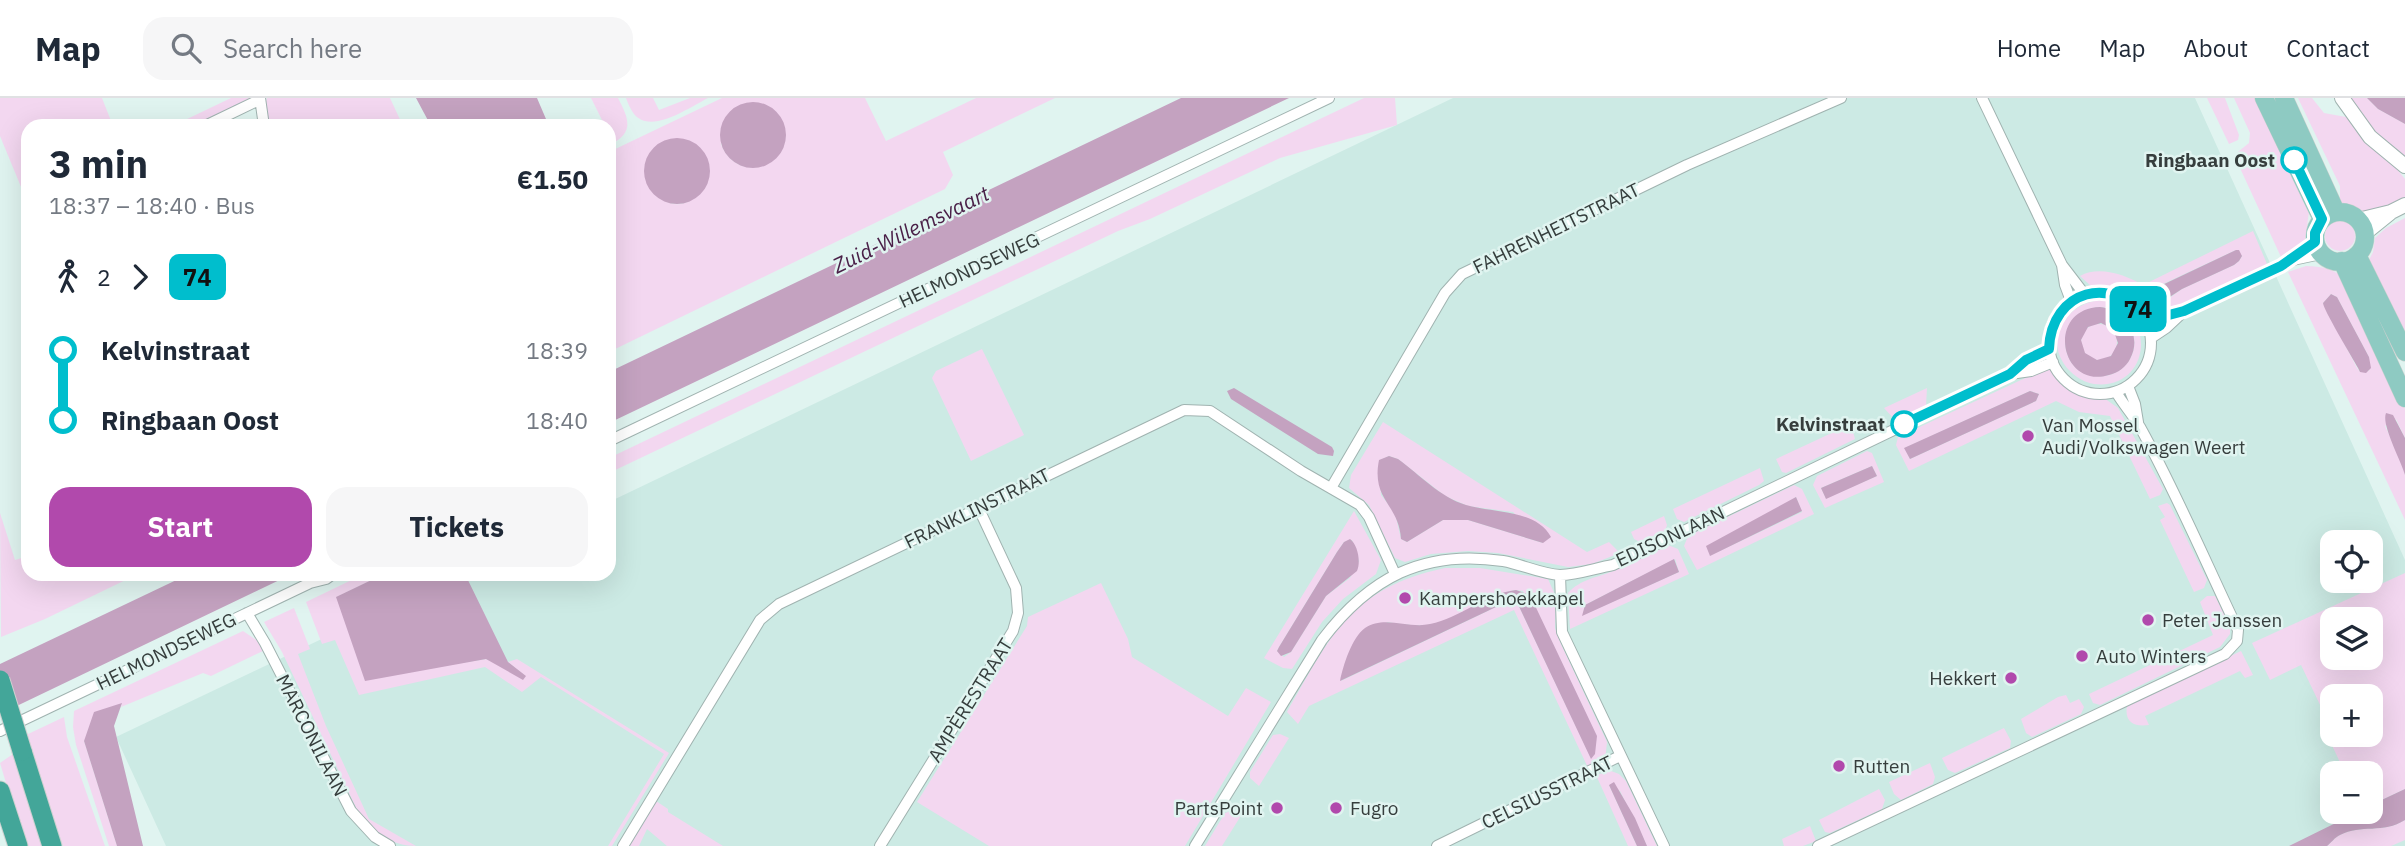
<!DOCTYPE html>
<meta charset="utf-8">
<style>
:root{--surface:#fff;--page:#f6f6f7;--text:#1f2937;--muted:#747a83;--line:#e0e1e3;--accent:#b149ac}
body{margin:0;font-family:"IBM Plex Sans",sans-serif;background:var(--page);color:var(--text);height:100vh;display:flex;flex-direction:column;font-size:26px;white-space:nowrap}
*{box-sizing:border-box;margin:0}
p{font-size:23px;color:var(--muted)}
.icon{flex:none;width:38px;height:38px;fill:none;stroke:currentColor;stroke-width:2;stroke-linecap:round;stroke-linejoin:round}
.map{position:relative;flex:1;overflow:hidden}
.details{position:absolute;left:21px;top:21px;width:595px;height:462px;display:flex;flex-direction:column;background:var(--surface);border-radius:21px;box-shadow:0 7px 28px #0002}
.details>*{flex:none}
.badge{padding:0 14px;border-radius:10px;font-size:24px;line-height:46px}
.buttons{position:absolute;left:2320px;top:432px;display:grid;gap:14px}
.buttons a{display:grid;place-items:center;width:63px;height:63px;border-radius:14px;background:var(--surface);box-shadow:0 7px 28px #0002;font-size:35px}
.map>.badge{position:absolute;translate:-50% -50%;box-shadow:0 0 0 4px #fff}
.legs{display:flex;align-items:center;gap:10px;height:77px;padding:0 28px;font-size:23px}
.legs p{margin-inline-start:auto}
.overview{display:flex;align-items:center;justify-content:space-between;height:119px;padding:0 28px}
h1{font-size:38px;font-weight:700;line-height:52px}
.button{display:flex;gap:14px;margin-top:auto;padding:14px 28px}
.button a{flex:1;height:80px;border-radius:21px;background:var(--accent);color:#fff;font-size:28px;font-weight:700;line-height:80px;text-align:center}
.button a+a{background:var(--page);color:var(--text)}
ul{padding:0 28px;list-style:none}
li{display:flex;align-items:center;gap:24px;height:70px;font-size:26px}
li i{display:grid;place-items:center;width:10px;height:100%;margin:0 9px;background:currentColor}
li i::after{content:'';width:18px;height:18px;margin:-9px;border:5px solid;border-radius:50%;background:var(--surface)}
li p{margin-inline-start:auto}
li:first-child i{background:linear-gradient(#0000 50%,currentColor 0)}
li:last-child i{background:linear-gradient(currentColor 50%,#0000 0)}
header{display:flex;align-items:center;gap:42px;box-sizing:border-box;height:98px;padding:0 35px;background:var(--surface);border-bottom:2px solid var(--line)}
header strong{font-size:33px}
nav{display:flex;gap:38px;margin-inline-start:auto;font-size:24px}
.search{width:490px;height:63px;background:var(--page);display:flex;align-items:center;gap:18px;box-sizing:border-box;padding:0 24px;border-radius:21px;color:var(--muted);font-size:26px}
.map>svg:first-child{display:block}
.built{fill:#cceae4;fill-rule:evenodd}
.green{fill:#f3d7f0;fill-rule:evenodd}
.water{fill:#c4a2c0;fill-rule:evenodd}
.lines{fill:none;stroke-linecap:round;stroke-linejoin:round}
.stream{stroke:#c4a2c0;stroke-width:3.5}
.minor-casing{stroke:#a0b3b0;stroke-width:12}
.tertiary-casing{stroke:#a0b3b0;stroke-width:16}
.primary-casing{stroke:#cfd1d0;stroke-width:19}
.motorway-casing{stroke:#cfd1d0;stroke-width:21}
.minor{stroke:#fff;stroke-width:10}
.tertiary{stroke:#fff;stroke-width:14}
.primary{stroke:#8ecac2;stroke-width:18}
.motorway{stroke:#43a699;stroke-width:19}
.motorway-bridge-casing{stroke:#cfd1d0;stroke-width:21;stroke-linecap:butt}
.motorway-bridge{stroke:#43a699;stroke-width:19}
.line-1-casing{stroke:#fff;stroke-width:16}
.line-1{stroke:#00becd;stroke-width:10}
.stop-1-dot{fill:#fff;stroke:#00becd;stroke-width:3.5}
.poi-dot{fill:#b149ac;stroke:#e0f4f0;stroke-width:2.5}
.labels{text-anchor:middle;stroke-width:5;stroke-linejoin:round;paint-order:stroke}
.stop-label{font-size:19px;font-weight:bold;fill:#363e3d;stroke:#e0f4f0;text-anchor:end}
.street-label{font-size:19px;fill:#363e3d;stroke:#e0f4f0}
.poi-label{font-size:19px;fill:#363e3d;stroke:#e0f4f0;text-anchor:start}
.water-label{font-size:21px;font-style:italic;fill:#4a2048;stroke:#e0f4f0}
</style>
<header>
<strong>Map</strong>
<div class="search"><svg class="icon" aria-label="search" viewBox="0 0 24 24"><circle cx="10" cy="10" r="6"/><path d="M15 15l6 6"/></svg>Search here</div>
<nav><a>Home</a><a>Map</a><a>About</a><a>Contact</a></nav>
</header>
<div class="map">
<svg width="2405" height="748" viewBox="0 0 2405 748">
<rect width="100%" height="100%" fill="#e0f4f0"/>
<path class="built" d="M1453,0h742l210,462v286h-2239l-50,-109 342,-163h151v-72zM2333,444h38v39h-38zM2333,522h38v38h-38zM2333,598h38v39h-38zM2333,676h38v38h-38z"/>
<path class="green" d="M0,0h102l11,28h-85v72l-2,1 -26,-63z
M231,0h20l-12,8 -46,20h-6l-2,-6z
M267,0h123l13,28h-135l-3,-22z
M591,0h27c11,21 17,35 -9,47v-19h-13l7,-4z
M626,0h27l6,12 31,-12h18c-18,9 -57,37 -74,16 -4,-5 -6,-11 -8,-16z
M722,0h143l21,43 90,-43h79l-112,54 10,23 -8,14 -336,163v-200zM750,5c14,1 25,5 31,17 21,40 -42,70 -60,24zM679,41c68,17 4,101 -27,48 -7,-11 -9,-18 -4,-30z
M1364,0h31l2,27 -117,33 -130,61 -32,12 -509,242v-15z
M2207,0h18l14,37 -1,5 -9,4z
M2234,0h22l53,114 -4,28 -11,11 -13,6 -47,-102 15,-12 1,-10z
M2298,0h14l12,15 22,4 24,30 22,16 13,16v18l-4,4c-22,8 -42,20 -61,1v-16z
M2346,0h21l11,11 27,15v36l-32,-26z
M2405,120v122l-38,-76 6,-12 2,-14 11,-10z
M2325 138a15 15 0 1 1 30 0a15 15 0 1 1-30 0Z
M2253,133l14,33 -100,47 -16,1c-21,-15 -33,-27 -60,-26l-11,-10c19,-11 46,-1 63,9zM2236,152l6,6 -3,5 -5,4 -52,24 -14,10 -11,-7 1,-5 5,-3z
M2306,168c15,0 28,3 39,13l60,130v29l-9,-19 -11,7 16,34 4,15v45l-117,-248zM2331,196l6,3 32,60v14l-9,1 -3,-4 -34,-65z
M2102,202c58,12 48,91 -8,84 -12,-2 -23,-10 -30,-20 -20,-31 6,-62 38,-64zM2101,209c24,3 42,28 29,52 -5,9 -15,16 -26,17 -48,6 -54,-67 -3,-69z
M2081 244a18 18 0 1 1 36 0a18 18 0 1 1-36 0Z
M982,251l42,86 -53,26 -39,-83 4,-7z
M2049,269l8,12 15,11 32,8 14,10 45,81 -3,6 -10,4 -40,-83 -31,-4 -23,-11 -147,70 -13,-26 2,-8zM2030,293l9,3 -3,7 -126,58 -5,-11z
M1927,290l-1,18 -31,14 -11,-12z
M1383,324l204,130 22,-10 11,11 -28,11 -24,3 -70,-14 -30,-2 -37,3 -26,8 -10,-4 -26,-53 -20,-17 2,-13zM1389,358l9,3 47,37 23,10 45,6 30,31 -75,-23h-25l-36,22 -6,-3 -6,-26 -14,-18 -2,-34z
M1851,326l4,15 -69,34 -4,-1 -6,-13z
M1867,353l5,2 12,29 -59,26 -12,-23 4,-9zM1872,368l5,10 -51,22 -5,-10z
M1760,370l4,13 -5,4 -75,37 -7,-3 -4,-10z
M1794,387l8,4 12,25 -117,56 -13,-24 4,-10zM1796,399l6,15 -93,44z
M2167,405l3,2 37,75 -3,8 -10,4 -34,-72 5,-3 -7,-11z
M1354,413l27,49 -5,14 -33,25 -21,23 -30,47 -9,-1 -19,-10zM1352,442l7,21 -9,17 -24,18 -35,56 -7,5 -7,-6 2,-4 58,-95 7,-10z
M0,415l15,47 13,-4v18h110l-93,45 -44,18z
M1664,418l3,9 -2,6 -25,11 -6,-3 -3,-7z
M1668,447l10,4 11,25 -119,55 -2,-36c13,-14 28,-15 45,-22 19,-7 37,-17 55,-26zM1675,461l4,13 -96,43 2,-10z
M1445,470h35l68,11 8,18 -1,31 6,16 46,98 -2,19 -15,11 -76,-162 -205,96 -11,18 -11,-12c44,-77 64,-124 158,-144zM1516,492l7,1 68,167 -76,-160 -174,83 46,-59c13,2 27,4 40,3 32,-4 57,-31 89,-35z
M2405,475v216l-34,16v-31l-26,-1 -15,-32 4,-6h37v-39h-38v36l-32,-67 -31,15 -18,-37zM2333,522h38v38h-38z
M364,476h20l-47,23 105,69 44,-7 39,17 -17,-14 9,-3 152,94 -57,93h-4l56,-92 -123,-77 -19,15 -37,-25 -126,28 -24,-55 -13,4 -16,-42z
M1101,485l27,56 4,18 96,59 18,-28 25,14 -86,144h-196l-72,-44 110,-176 1,-9z
M2207,498h8l15,30v8l-10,13 -120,58 -7,-2 -4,-9 124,-59 -13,-33z
M294,510l16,41 -12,5 28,72 43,93 47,27c-23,0 -41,-13 -56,-30l-78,-164 -18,-30z
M243,533l15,10 5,10 -52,25 -8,-3 -82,34 1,-3 -38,37 33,105h-8l-33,-101 -3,-18 1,-16z
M2241,553l12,24 -8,3 -5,-7 -95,45 4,9c-14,2 -25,-2 -22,-19z
M2066,597l4,8 9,-4 5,8 -3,7 -49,23 -6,-4 -5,-14 37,-22z
M64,619l3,20 38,109h-42l-37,-111z
M2004,630l7,13 -1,7 -55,25 -7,-3 -6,-12z
M1280,636l9,4 -30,48 -9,-8v-6l23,-37z
M13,656l30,92h-18l-25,-83z
M1930,665l5,14 -2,7 -32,16 -7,-6 -5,-12z
M1611,673l8,3 7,7 31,65h-10l-27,-55 -11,-6 28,61h-9l-32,-71z
M1879,691l6,11 -3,9 -52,24 -5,-1 -6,-12z
M656,703l12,8v3l55,34h-56l-20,-17 -8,17h-11l24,-42z
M1234,712l8,4 -20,32h-17l20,-33z
M2405,722v20l-14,6h-64c4,-3 8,-9 13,-11 21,-11 43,-1 65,-15z
M1810,728l6,15 -13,5h-19l-2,-7z"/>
<path class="water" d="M416,0h121l9,21 -15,7h-100z
M1181,0h108l-680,325v-51z
M2367,0h38v26l-27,-15z
M720 37a33 33 0 1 1 66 0a33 33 0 1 1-66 0Z
M644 73a33 33 0 1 1 66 0a33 33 0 1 1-66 0Z
M2236,152h3l3,6 -3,5 -5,4 -52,24 -17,11 -8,-5 1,-8z
M2331,196l6,3 32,60 2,11 -5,5 -6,-1 -2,-4c-6,-11 -35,-59 -35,-65z
M2100,209c25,3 43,28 30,52 -4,8 -12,14 -21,16 -49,15 -64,-66 -9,-68zM2101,225l12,6 5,14 -7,13 -14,4 -12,-7 -4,-13 7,-13z
M1234,290l98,59 2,4 -1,5 -15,-2 -87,-55 -4,-8z
M2030,293l9,3 -3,7 -126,58 -6,-11z
M2386,315l7,2 12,23v37c-4,-15 -24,-50 -19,-62z
M1389,358l9,3c22,16 42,38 68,46 26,8 70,4 85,32l-8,6 -75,-23h-25l-36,22 -6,-3c-2,-35 -30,-39 -22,-79z
M1872,368l5,10 -51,23 -5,-11z
M1796,399l6,14 -92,45 -4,-10z
M1350,441c8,6 11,23 7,32l-31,25 -35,56 -10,4 -4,-5 2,-4 58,-95 7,-10z
M1674,461l5,13 -97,44 3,-11z
M189,476h103l-292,140v-50z
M384,476h81l43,88 18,14 -3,4 -37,-21 -121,22 -29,-84z
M1516,492l14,5 67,141 -2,18 -4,5 -76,-161 -175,83c3,-15 12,-44 25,-53 19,-13 44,1 65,-4 30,-6 55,-30 86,-34z
M122,605l-8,23 29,120h-26l-33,-105 10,-29z
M1614,684l21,36 12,28h-10l-28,-61z
M2405,691v31c-22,14 -44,4 -65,15 -5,2 -9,8 -13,11h-38l69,-34h13v-7z"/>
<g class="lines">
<path class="stream" d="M250,27l1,1"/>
<g class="minor-casing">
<path id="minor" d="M260,0l4,28
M1982,0l80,167 23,30
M205,28l54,-26
M2293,162l28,-6
M2062,167l3,20 6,16
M2049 245a51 51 0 1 1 102 0a51 51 0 1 1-102 0Z
M2146,223l38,-10 97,-45 34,-24
M2151,240l15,-10 16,-15
M2010,276l21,-3 22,-9
M2128,288l7,18 3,18
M609,343l720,-343
M1331,390l114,-195 17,-19 225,-109 154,-67
M1560,477l2,57 102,214
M247,515l18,30 86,168 24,26 15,9
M0,633l310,-148 16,-4 7,-5
M623,748l137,-226 19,-16 405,-194 26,1 91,60 59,34 9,12 26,57
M880,748l133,-215 5,-18 -2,-25 -38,-81
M1195,748l127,-206c47,-62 101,-91 181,-79 18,3 38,13 57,14 17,0 36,-7 53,-10l397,-191 16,-13 23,-12
M1437,748l183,-90
M1818,748l407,-192 12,-13 1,-11c-32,-67 -62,-138 -98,-203 -7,-12 -17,-23 -24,-35"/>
</g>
<g class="tertiary-casing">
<path id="tertiary" d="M2342,0l28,39 35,29
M2358,122l33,-8 14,-7
M2364,136l26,-21"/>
</g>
<g class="primary-casing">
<path id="primary" d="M2264,0l58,121
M2284,0l52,114
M2315 139a25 25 0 1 1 50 0a25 25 0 1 1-50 0Z
M2357,157l48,97
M2342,163l63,137"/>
</g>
<g class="motorway-casing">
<path id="motorway" d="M22,653l30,95
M0,693l18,55"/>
</g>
<use href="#minor" class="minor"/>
<use href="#tertiary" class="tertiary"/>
<use href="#primary" class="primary"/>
<use href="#motorway" class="motorway"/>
<g class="motorway-bridge-casing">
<path id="motorway-bridge" d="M0,582l22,71"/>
</g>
<use href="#motorway-bridge" class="motorway-bridge"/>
</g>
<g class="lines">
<g class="line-1-casing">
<path id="line-1" d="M1904,326l106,-50 16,-14 23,-11c2,-59 65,-77 97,-28l38,-10 97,-45 34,-24v-9l7,-14 -28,-59"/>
</g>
<use href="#line-1" class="line-1"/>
</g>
<g class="stop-1-dot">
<circle cx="2294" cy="62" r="12"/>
<circle cx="1904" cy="326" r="12"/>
</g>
<g class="poi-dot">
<circle cx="2028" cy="338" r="7"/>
<circle cx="1405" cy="500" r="7"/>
<circle cx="2148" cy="522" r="7"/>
<circle cx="2082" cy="558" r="7"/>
<circle cx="2011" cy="580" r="7"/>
<circle cx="1839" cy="668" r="7"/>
<circle cx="1277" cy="710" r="7"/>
<circle cx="1336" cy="710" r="7"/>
</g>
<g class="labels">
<g class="stop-label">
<text x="2275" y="69">Ringbaan Oost</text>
<text x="1885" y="333">Kelvinstraat</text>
</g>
<g class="street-label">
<text transform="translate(1556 130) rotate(-26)" y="7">FAHRENHEITSTRAAT</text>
<text transform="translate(969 172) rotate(-25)" y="7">HELMONDSEWEG</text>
<text transform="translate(977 410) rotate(-26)" y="7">FRANKLINSTRAAT</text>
<text transform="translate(1670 438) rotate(-25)" y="7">EDISONLAAN</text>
<text transform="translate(166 553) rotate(-26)" y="7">HELMONDSEWEG</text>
<text transform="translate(970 602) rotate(-58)" y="7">AMPÈRESTRAAT</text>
<text transform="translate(312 637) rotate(63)" y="7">MARCONILAAN</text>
<text transform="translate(1547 694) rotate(-26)" y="7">CELSIUSSTRAAT</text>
</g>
<g class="poi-label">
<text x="2042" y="334">Van Mossel<tspan x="2042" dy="22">Audi/Volkswagen Weert</tspan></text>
<text x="1419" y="507">Kampershoekkapel</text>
<text x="2162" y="529">Peter Janssen</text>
<text x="2096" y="565">Auto Winters</text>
<text x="1997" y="587" text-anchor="end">Hekkert</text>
<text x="1853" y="675">Rutten</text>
<text x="1263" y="717" text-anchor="end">PartsPoint</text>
<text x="1350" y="717">Fugro</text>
</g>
<g class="water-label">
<text transform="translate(911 132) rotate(-26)" y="7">Zuid-Willemsvaart</text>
</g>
</g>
</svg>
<div class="buttons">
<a><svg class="icon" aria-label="locate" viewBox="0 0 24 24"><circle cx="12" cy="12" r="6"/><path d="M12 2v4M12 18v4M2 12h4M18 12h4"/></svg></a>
<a><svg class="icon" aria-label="layers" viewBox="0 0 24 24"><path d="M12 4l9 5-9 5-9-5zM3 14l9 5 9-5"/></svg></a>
<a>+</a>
<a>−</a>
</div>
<b class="badge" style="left:2138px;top:211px;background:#00becd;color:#111">74</b>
<section class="details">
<div class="overview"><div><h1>3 min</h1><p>18:37 – 18:40 · Bus</p></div><b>€1.50</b></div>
<div class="legs"><svg class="icon" aria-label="walk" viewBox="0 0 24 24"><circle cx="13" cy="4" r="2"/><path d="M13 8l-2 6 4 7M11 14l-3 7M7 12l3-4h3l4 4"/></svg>2<svg class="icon" aria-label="forward" viewBox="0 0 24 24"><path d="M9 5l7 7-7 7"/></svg><b class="badge" style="background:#00becd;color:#111">74</b></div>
<ul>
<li><i style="color:#00becd"></i><b>Kelvinstraat</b><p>18:39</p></li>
<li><i style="color:#00becd"></i><b>Ringbaan Oost</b><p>18:40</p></li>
</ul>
<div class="button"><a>Start</a><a>Tickets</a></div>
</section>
</div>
